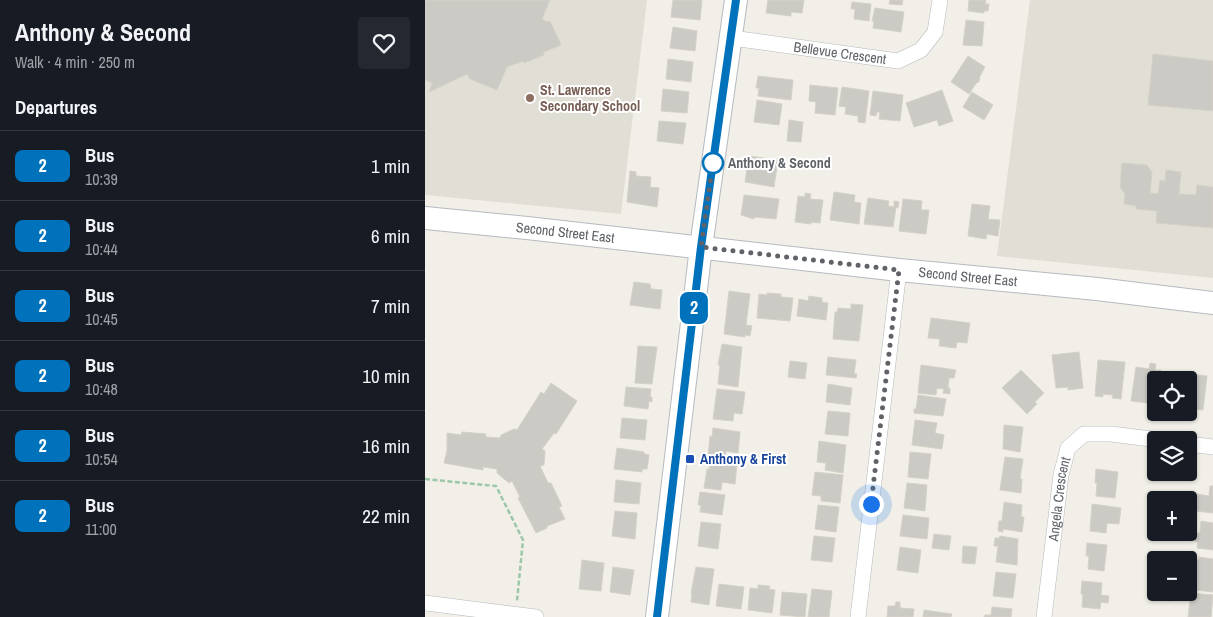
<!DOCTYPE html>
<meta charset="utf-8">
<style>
:root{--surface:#171b24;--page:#242831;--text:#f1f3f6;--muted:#9ea1a6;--line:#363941}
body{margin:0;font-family:"Archivo Narrow",sans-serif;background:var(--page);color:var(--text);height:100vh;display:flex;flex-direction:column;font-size:19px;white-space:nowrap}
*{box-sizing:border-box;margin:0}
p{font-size:16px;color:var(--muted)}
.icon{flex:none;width:28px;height:28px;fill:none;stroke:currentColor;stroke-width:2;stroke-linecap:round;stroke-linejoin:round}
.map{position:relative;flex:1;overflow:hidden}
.panel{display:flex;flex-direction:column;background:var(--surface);width:425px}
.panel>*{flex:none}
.badge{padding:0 10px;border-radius:8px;font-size:18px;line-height:32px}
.controls{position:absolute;left:722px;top:371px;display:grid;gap:10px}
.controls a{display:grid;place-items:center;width:50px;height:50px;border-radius:5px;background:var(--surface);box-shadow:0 1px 4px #0004;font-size:25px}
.you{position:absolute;width:25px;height:25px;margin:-12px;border:4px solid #fff;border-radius:50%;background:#1a73e8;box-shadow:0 0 0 8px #1a73e833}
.map>.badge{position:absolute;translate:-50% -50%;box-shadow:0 0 0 2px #fff}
h2{padding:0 15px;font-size:19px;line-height:45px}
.round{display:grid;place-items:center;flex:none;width:52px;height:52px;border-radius:5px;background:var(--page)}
.head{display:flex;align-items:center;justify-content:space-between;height:85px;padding:0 15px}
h1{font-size:24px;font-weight:700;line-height:38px}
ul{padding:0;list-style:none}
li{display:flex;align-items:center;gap:15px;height:70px;padding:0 15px;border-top:1px solid var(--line)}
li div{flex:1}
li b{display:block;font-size:19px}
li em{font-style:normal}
li .badge{min-width:55px;font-weight:700;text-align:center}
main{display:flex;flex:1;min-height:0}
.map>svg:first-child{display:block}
.education{fill:#e1ded6}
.building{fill:#cccac5;stroke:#d6d1c6}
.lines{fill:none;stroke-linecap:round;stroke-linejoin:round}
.street-casing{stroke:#b5b8bc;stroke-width:16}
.secondary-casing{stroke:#b6babf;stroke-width:24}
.path{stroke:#9cc7a9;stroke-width:2.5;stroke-dasharray:5 2.5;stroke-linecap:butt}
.street{stroke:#fff;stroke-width:15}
.secondary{stroke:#fff;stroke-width:22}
.line-casing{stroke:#fff;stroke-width:11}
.line{stroke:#0072bc;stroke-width:8}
.walk{stroke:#5f6368;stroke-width:5;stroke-dasharray:0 9}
.education-dot{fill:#8d6e63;stroke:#fff;stroke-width:2}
.stop-dot{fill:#fff;stroke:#0072bc;stroke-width:2.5}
.transit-dot{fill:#1a4fb4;stroke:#fff;stroke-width:2}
.labels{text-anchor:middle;stroke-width:4;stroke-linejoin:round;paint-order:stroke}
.street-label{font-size:14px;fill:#5f6368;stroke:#fff}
.education-label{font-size:14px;font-weight:bold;fill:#785e54;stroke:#fff;text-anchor:start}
.stop-label{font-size:14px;font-weight:bold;fill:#5f6368;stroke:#fff;text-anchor:start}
.transit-label{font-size:14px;font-weight:bold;fill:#164399;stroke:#fff;text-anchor:start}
</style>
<main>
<section class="panel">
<div class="head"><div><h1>Anthony &amp; Second</h1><p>Walk · 4 min · 250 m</p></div><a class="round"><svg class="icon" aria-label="heart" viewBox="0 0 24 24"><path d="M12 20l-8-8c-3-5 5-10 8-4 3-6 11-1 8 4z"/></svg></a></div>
<h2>Departures</h2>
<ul>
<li><span class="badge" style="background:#0072bc;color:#fff">2</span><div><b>Bus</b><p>10:39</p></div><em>1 min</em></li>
<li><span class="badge" style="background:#0072bc;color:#fff">2</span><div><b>Bus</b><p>10:44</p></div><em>6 min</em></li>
<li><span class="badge" style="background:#0072bc;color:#fff">2</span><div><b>Bus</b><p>10:45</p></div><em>7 min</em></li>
<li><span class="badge" style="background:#0072bc;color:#fff">2</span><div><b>Bus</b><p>10:48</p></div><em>10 min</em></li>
<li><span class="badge" style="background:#0072bc;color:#fff">2</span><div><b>Bus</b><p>10:54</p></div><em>16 min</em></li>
<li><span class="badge" style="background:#0072bc;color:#fff">2</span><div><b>Bus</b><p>11:00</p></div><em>22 min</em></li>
</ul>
</section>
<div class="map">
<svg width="788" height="617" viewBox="0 0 788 617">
<rect width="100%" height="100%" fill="#f1efe8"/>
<path class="education" d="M0,0h222l-26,214 -196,-19z
M605,0h183v278l-216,-22z"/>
<path class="building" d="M0,0h125l-8,19 5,3 3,-1 11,24 -17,7v3l-20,8 -1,-2 -16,6 -10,23 -27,-11 -3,-5 -38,18 3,-9 -7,-3z
M248,0h29l-2,20 -29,-3z
M343,0h36l-2,13 -11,-1v4l-25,-3z
M465,0h13l-1,5 -13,-1z
M544,0h17l-1,4h4l-1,7h-4v2l-16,-2z
M427,2l19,2 -2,17 -15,-2 1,-10h-4z
M450,8l29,4 -3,20 -28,-4 1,-7h-2z
M541,20l18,2 -2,24 -19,-1z
M248,27l24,4 -2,20 -25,-3z
M728,54l60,7v50l-65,-6z
M543,56l17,11 -6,11 1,1 -2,4 -1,-1 -8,12 -18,-12z
M243,59l25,3 -2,20 -25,-3z
M333,76l35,4 -2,20 -33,-4 1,-8h-3z
M385,85l28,3 -3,27 -20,-2 1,-11 -7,-1z
M417,87l27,4 -4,32 -7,-1v-6l-13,-2 1,-7 -7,-1z
M238,89l26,3 -2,21 -26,-2z
M517,90l11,31 -14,5 -2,-6 -23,7 -8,-24z
M448,91l30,4 -3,26 -21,-2 1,-7h-3l-1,4 -6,-1z
M547,92l21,13 -9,15 -21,-13z
M332,100l25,4 -3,21 -25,-3z
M364,120l14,2 -2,20 -14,-1z
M234,121l27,2 -3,21 -26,-3z
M324,156l29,4 -4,27 -29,-5z
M697,163l25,2 5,7 -2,21 8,1 2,-14 5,1 1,-11 15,2 -2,22 17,1 1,-10 16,2v41l-57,-5 1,-12 -21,-2v-3l-12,-2 1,-10 -5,-7z
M205,171l6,1v4l15,1 -1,10 9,1 -2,19 -30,-5z
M409,192l21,3 -1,7 7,1 -2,21 -29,-4z
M380,193l6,1 -1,5 13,1 -3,23 -9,-1v2l-16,-2 3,-26 7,1z
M319,195l35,4 -3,20 -22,-2v2l-13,-4z
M443,198l21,3 -1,5 6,1v-6l5,1 -1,6 -2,-1 -3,20 -29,-3z
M478,199l19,2 -1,9h8l-3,24 -27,-3z
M547,204l18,2 -2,13 12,1 -2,16 -11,-2 -1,5 -18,-3z
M209,282l16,2 1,5 11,1 -2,19 -30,-4z
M304,291l21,3 -4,31 6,1 -2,10 -5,-1v2l-21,-3z
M342,293l14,1v3l12,1 -3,23 -33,-3 2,-24 8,1z
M384,296l13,2v4l6,1 -2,17 -29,-4 2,-17 9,2z
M426,304l12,1 -4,36 -26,-2 2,-27h2l1,-4 13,1z
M506,318l39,5 -3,20 -10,-1 -1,6 -17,-2 1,-7 -12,-1z
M297,344l20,3 -4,40 -20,-3 2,-19h-2z
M213,346l19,1 -5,37 -17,-1z
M654,352l4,36 -15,2v-3l-12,1 -4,-33z
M403,357l28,3 -2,14h3l-1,4 -30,-3z
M673,360l27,2 -4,37 -9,-1 1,-3 -10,-1v3l-8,-1z
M365,361l17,2 -2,16 -17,-2z
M725,363l6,1 -1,6h6l-1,10h-4v24l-25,-3 5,-34 13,2z
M496,365l35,5 -2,8h-5l-1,10h2v6l-7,-1 1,-4 -7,-1 -1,7 -18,-2z
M596,370l23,23 -9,9 2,2 -10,10 -25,-26z
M756,373l26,3 -4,34 -14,-2v-28h-9z
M126,383l26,18 -21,33 -2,-1 -12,16 3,2 -1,14 -4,1 8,17h3l11,23 -3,1 6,12 -18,7v2l-11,5 -18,-35 2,-1 -8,-16 -3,2 -12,-10v-4l-14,-2v3l-39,-7 3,-12v-18l14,2 1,-3 24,2v3l14,1 1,-3 13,-6 3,1 24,-38 3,2z
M403,384l24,4 -2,17 -24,-3z
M201,387l25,2 -1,8h2v5l-3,-1 -1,8 -24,-3z
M292,389l28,3 -3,22 -8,-1 -1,8 -20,-2z
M493,395l28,4 -3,17 -29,-3v-4h2z
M403,411l22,2 -2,23 -23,-2z
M197,418l25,2 -2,20 -25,-2z
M490,420l22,3 -2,10 9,2 -2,14 -30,-4z
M579,425l19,2 -3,25 -17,-3z
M288,428l27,4 -2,21 -12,-2 -1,8 -17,-2 2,-21 2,1z
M394,441l27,4 -3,28 -18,-3 1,-7 -9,-1z
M192,448l27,4v2l5,1 -2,14h-5v3l-28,-3z
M485,452l21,2 -3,25 -20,-2z
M580,457l18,2 -3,20h2l-1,14 -21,-3z
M285,460l27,3 -2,21 -13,-2 -1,8 -17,-2 3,-19 2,1z
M671,469l22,3 -3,26 -19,-2 1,-13h-2z
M390,472l28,3 -3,28 -19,-2v-5l-9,-1z
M191,480l25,3 -2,21 -25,-2z
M482,483l20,2 -2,26 -21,-3z
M785,486h3v27l-18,-2 2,-17 12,2z
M275,492l25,3 -3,20 -22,-3 1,-7h-3z
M579,502l18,3 -1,12h3l-2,15 -19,-3v3l-5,-1 1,-10h3z
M667,504l29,4 -2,16 -12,-1 -1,10 -16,-2z
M393,505l21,2 -3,25 -21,-3z
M190,511l22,2 -2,26 -23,-3z
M478,515l26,3 -2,21 -27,-3z
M776,521l12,2v27l-16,-2 1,-6h-3l1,-9h4z
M276,522l20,2 -3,25 -20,-3z
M509,534l17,2 -2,14 -17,-2z
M389,536l21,2 -3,24 -21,-2z
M575,536l18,3 -1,26 -21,-3 2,-16h-4l1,-8h4z
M662,543l20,2 -3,26 -16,-2 1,-13h-3z
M538,546l14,1 -2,17 -13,-1z
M475,547l21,3 -3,23 -21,-3z
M774,557l14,2v33l-18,-2 2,-20 -8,-1 1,-10 9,1z
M157,560l22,3 -3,28 -22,-2z
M188,567l21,3 -4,25 -20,-3z
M271,567l18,2 -5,36 -18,-3 1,-9h-1z
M571,572l20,2 -3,24 -20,-2z
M657,581l20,2 -1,12 8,1 -1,7 -7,-1 -1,7 -18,-2 1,-13h-2z
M294,584l25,3 -3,22 -25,-3z
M333,585l12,1 -1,3 6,1 -3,23 -24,-3 2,-22 8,1z
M728,588h3v4h17l-1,9 -20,-2z
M387,589l20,2 -3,26h-21z
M357,592l25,2 -2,23 -25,-2z
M766,593l22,2 -2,22h-23z
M471,602h4v6l14,1 -1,8h-26l1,-11h7z
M567,607l20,2 -1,8h-27l1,-2h6z
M499,610l28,4 -1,3h-28z"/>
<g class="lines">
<g class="street-casing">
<g id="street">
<path id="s1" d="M307,38l166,23 23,-11 14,-18 5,-32"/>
<path d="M764,444l24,3"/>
<path d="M0,603l111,14"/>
<path d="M433,617l41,-347"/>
<path id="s2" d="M619,617l17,-142 7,-27 16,-14h27l48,6"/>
</g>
</g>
<g class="secondary-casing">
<g id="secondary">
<path id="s3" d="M0,218l102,10 372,42 198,19 116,14"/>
<path d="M232,617l44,-370 35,-247"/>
</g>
</g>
<path class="path" d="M0,479l71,7 27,54 -6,61"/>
<use href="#street" class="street"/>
<use href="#secondary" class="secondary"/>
</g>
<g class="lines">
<g class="line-casing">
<path id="line" d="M232,617l44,-370 35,-247"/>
</g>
<use href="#line" class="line"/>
<path class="walk" d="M288,163l-12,84 198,23 -28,234"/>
</g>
<circle class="education-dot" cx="105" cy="98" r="5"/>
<circle class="stop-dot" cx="288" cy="163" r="10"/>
<rect class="transit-dot" x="260" y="454" width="10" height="10" rx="2.5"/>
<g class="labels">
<g class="street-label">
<text dy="5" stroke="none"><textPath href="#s1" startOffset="109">Bellevue Crescent</textPath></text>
<text dy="5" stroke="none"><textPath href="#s3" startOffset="141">Second Street East</textPath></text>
<text dy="5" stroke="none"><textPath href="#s3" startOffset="546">Second Street East</textPath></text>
<text dy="5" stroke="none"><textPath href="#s2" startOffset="119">Angela Crescent</textPath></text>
</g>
<g class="education-label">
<text x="115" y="95">St. Lawrence<tspan x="115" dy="16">Secondary School</tspan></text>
</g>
<g class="stop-label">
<text x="303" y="168">Anthony &amp; Second</text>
</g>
<g class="transit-label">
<text x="275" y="464">Anthony &amp; First</text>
</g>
</g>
</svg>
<div class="controls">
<a><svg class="icon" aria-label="locate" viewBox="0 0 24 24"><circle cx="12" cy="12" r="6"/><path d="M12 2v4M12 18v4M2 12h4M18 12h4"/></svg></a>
<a><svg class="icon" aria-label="layers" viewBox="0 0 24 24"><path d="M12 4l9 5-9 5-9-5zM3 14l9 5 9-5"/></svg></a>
<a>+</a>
<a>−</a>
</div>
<div class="you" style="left:446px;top:504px"></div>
<b class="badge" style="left:269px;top:308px;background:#0072bc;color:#fff">2</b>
</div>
</main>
